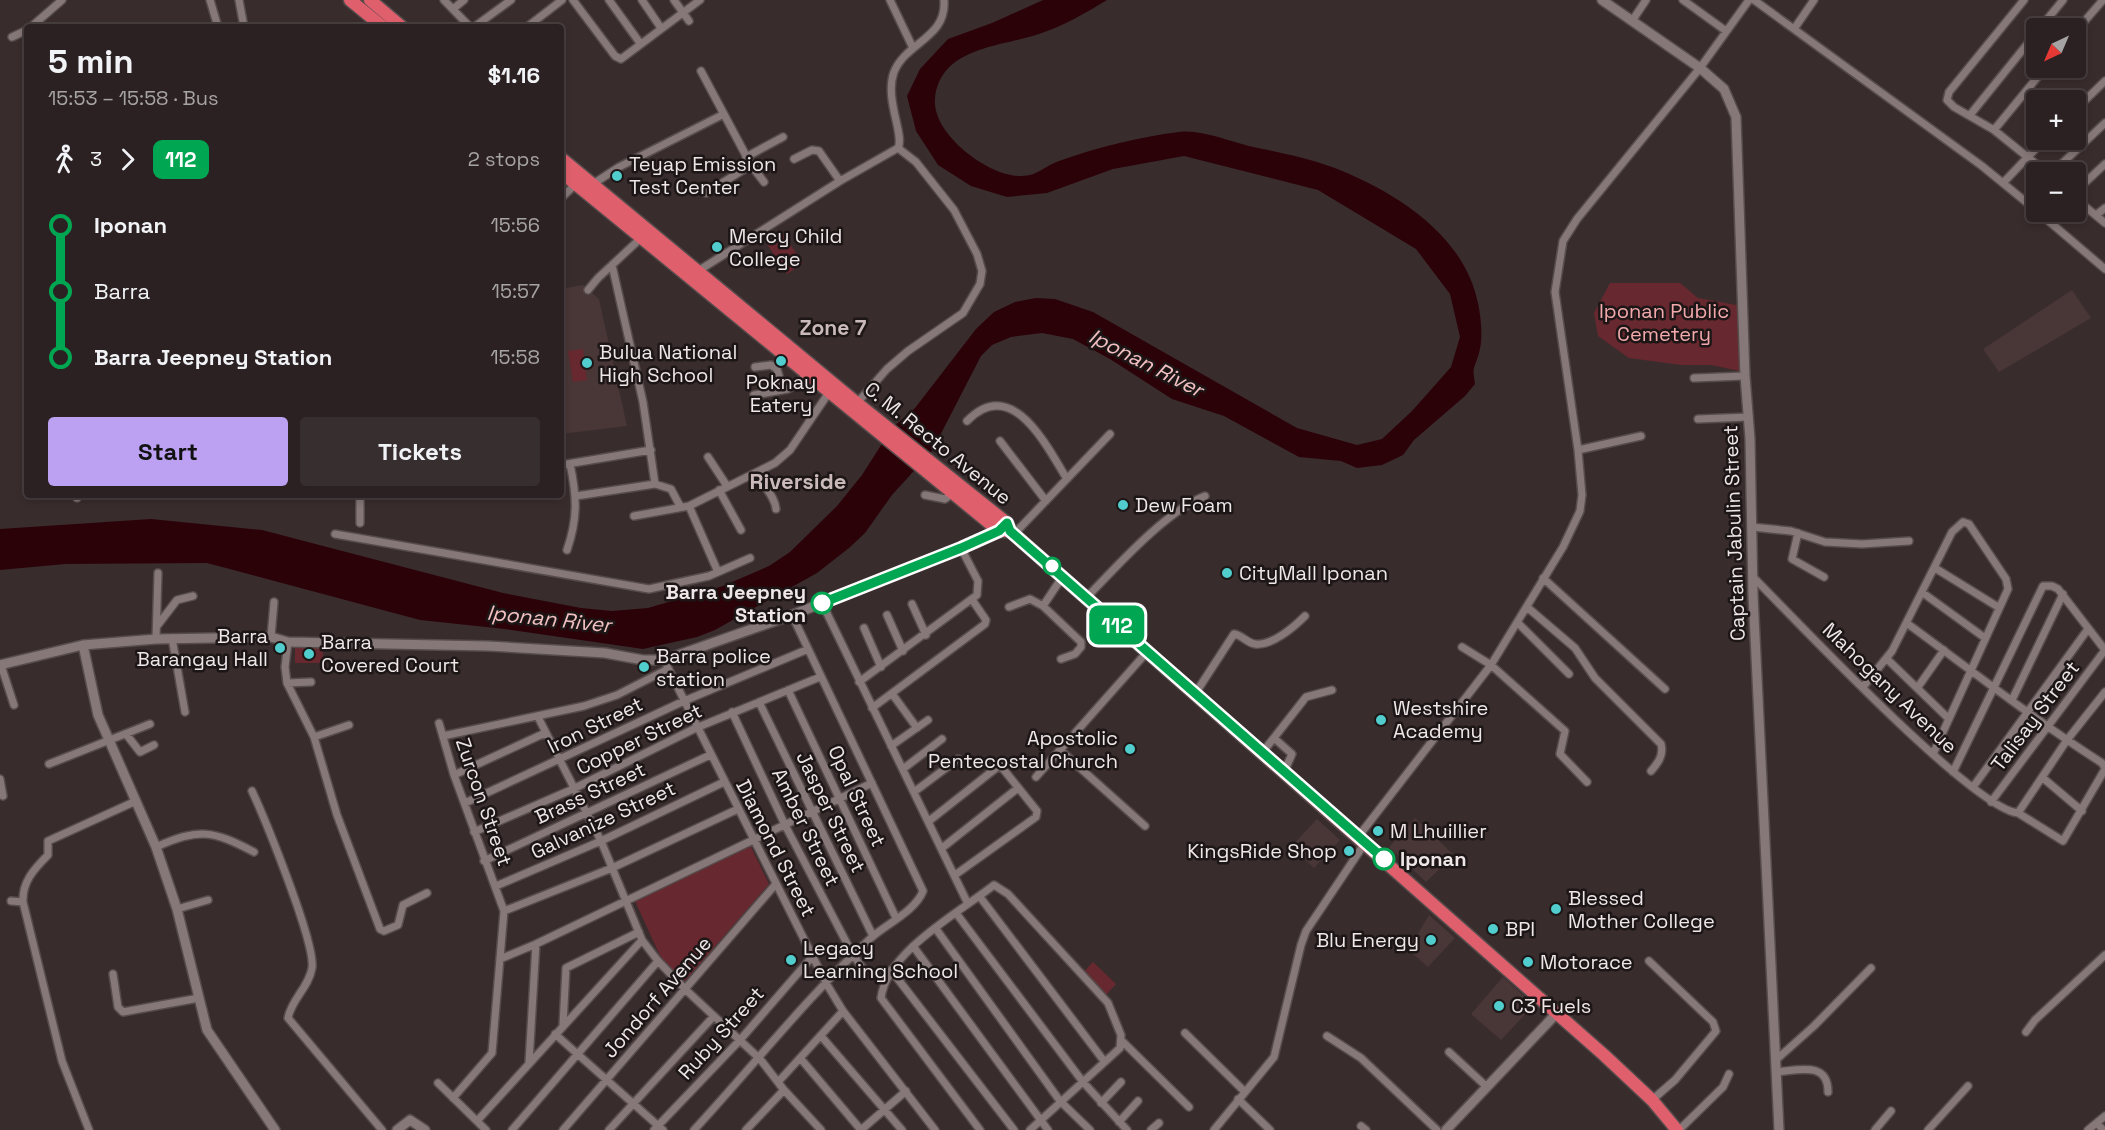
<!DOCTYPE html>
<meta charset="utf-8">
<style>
:root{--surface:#2b2122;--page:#372e2f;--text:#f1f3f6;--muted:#a6a3a5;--line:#473e40;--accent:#bca0f2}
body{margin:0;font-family:"Space Grotesk",sans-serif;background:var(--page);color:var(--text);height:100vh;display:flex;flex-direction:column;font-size:22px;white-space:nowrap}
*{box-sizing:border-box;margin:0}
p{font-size:20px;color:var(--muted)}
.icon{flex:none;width:33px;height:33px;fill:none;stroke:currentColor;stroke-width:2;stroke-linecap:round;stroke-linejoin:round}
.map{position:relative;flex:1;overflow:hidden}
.details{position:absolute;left:24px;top:24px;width:540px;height:474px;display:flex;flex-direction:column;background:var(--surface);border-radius:6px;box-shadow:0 3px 9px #0003,0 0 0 2px var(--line)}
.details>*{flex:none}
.badge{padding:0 12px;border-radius:9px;font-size:21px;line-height:39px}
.needle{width:39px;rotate:224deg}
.controls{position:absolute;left:2026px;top:18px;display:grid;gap:12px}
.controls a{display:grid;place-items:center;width:60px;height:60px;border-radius:6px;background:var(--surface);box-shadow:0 3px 9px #0003,0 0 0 2px var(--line);font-size:30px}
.map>.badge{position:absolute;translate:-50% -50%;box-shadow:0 0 0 3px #fff}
.legs{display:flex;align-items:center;gap:9px;height:66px;padding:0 24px;font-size:20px}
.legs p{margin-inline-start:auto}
.overview{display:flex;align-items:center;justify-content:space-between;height:102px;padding:0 24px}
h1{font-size:33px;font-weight:600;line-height:45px}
.cta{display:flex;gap:12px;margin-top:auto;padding:12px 24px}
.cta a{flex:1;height:69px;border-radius:6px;background:var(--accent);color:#111;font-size:24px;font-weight:600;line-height:69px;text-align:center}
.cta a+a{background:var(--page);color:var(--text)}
ul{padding:0 24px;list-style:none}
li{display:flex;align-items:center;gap:21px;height:66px;font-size:22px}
li i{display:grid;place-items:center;width:9px;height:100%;margin:0 8px;background:currentColor}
li i::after{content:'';width:15px;height:15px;margin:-8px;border:4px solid;border-radius:50%;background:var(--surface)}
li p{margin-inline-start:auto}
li:first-child i{background:linear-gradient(#0000 50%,currentColor 0)}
li:last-child i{background:linear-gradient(currentColor 50%,#0000 0)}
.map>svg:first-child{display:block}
.built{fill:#493637}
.green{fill:#68282f}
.water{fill:#2c0209}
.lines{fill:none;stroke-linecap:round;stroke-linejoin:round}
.street-casing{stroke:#564c4c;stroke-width:10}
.secondary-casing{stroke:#564c4c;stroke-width:12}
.highway-casing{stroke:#564c4c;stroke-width:15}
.street{stroke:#867778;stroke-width:7}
.secondary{stroke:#867778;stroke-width:9}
.highway{stroke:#e05f6d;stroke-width:12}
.line-1-casing{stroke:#fff;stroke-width:14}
.line-1{stroke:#00a651;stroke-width:9}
.poi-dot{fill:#52cdce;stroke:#1c1616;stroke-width:2}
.stop-1-dot{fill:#fff;stroke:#00a651;stroke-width:3}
.labels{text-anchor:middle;stroke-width:5;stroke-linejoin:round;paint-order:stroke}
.poi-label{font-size:20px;fill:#efe7e7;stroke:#1c1616;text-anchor:start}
.park-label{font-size:20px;fill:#f3a9ac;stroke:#1c1616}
.street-label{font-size:20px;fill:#efe7e7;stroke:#1c1616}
.stop-label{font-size:20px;font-weight:bold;fill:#efe7e7;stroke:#1c1616;text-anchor:end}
.neighbourhood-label{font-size:21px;font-weight:bold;fill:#cababa;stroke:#1c1616}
.water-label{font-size:21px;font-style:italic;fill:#f3c0c2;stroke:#1c1616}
.quarter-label{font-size:22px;font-weight:bold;fill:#cababa;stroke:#1c1616}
</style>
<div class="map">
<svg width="2105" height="1130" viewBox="0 0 2105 1130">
<rect width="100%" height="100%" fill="#392c2d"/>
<path class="built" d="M583,285l16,14 28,127 -66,8v-145z
M2072,290l19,28 -92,54 -16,-23z
M1415,818l39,37 -28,27 -37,-35z
M1317,819l23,21 -26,28 -23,-21z
M1429,915l26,23 -27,29 -29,-25 15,-2z
M1503,977l31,28 -33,35 -30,-26z"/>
<path class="green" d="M783,234l20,29 -16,11 -20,-30z
M1610,283h70l18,15 49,9 2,66 -38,-8h-30l-52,-7 -31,-22 -4,-23z
M583,349l4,31 -14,2 -5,-31z
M295,644l28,1v18h-28z
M749,843l20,41 -84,97 -23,-21 -28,-61z
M1093,962l23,22 -11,12 -23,-22z"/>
<path class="water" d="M1043,0h64c-21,13 -44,26 -68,34 -39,13 -99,13 -104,65 -3,35 53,77 85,77 16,1 25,-10 39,-15 39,-14 80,-24 120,-29 22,-3 49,9 70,14 28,6 57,11 83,21 53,20 115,57 138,111 9,20 15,54 9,75 -5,18 -7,11 -4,31l-10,12 -51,44 -11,15 -21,10 -25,3 -16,-7 -42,-4 -75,-41 -52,-17 -62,-40 -37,-20 -31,-6 -31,4 -19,8 -11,11 -49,95 -40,44 -27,38 -16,15 -32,25 -102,57 -18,7 -54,12 -138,-20 -85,-9 -213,-57 -142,1 -65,6v-41l151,-10 111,11 241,63 78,15 31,3 36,-3 75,-22 46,-20 21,-14 47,-46 25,-31 30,-47 23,-20 61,-79 18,-17 21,-10 21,-4 19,1 38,13 204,116 60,17 25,-6 30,-28 39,-44 9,-30 -10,-43 -34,-45 -98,-59 -134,-34 -71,13 -66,24 -40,4 -36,-11 -33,-21 -22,-34 -9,-35 13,-27 28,-30 44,-16z"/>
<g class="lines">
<g class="street-casing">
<path id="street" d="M210,0l8,27
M239,0l5,27
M444,0l26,27
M573,0l42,56 6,3 79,-59
M609,0l31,43
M642,0l19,28
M674,0l15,21
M890,0l23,48
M1683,0l43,31
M1754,0l228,166 55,45
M2024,0l-75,92 -2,8 7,7 40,23 52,42
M453,9l11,-9
M1632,21l14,-21
M31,27l31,-27
M474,27l37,-27
M527,27l35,-27
M2040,28l23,-28
M1794,29l20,-29
M2076,31l27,-31
M12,37l15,-7
M701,71l50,94 13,17
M2076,109l29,-28
M1970,115l67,-83
M1994,130l51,-62
M746,157l37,-20
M794,159l18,-9 7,1 21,30
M2053,172l52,-49
M2003,183l41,-43
M593,184l26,-17 105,-53
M2076,191l29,-27
M706,193l45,-28
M561,198l15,-14
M2076,199l29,24
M2038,212l67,57
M2096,215l9,-7
M612,265l31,137 12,82 16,5 9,17
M698,271l142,-90 58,-33c7,-13 -14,-49 -4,-76 12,-30 53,-34 50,-72
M588,290l10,-12 43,-40
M755,367l16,-2 6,4 6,21
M1694,378l51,-2
M754,395l34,-6 19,-13
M857,403l30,-34 21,-18 55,-38 17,-29 2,-13 -5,-17 -23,-44 -38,-48 -18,-14
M1698,419l51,-2
M967,421c45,-46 79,24 100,58
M1000,441l46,60
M1578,450l63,-14
M708,457l19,29
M561,465l90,-15
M758,473c4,14 17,22 18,36
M719,490l22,40
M360,495v28
M925,495l20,4 8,-6
M576,496l79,-12
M77,498v-3
M689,506l29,66
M634,516l55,-10 86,-43 15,-13 40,-59
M1752,527l39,4 34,11 37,2 47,-3
M1798,533l-6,26 32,18
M335,534l314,55 60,-13 41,-18
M1014,534l96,-100
M567,550c11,-32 10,-53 3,-86
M1935,568l63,39
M1753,577c41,41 220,232 265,236l49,-73 38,-48
M1543,578l122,111
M1923,593l62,45
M1087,597c30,-31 79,-86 118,-101
M822,603l146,301
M912,604l14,31
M1043,606l38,36v5l-6,7 -14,5
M1009,607l21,-8 13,7 20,-30
M1527,607l48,41 20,30 66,66c3,11 -3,19 -10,27
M887,615l16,36
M1518,623l51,51
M1908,624c64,47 127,96 194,139l3,5
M157,626l20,-26 16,-4
M864,628l17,39
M271,637l3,-35
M172,638l13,74
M156,639l2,-66
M288,642l-3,25 2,16 27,54 23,78 43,114 4,2 14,-6 5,-20 24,-12
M1462,647l29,18 74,66 -5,23 27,28
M1887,659l62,60
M664,660l162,323 17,28 92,119
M1,665l13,40
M859,682l118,-87 1,-14 -17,-33
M287,683l24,-1
M1863,687l29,-36 60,-119 11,-10 6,2 37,55 2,10 -75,165
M1918,687l26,-37
M788,690l108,228
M1195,694l39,-60c8,1 13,9 21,10 17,2 39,-17 50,-28
M893,695l24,33
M2012,700l51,-106
M759,702l114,234
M872,708l113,-84 1,-4 -13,-19
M732,712l53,113 68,130 11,15
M538,717l63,124 41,99 16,21 28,29 74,69 24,31 37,40
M439,723l15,52 50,136 -12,142 -39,45
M126,734l14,18 14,-7
M443,736l141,-30 33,-11 51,-26
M314,737l35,-12
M1274,738l18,16 -8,18
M891,746l37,-26
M1060,750l85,76
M1262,753l44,-56 26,-7
M49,764l101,-40
M903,769l39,-30
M1953,772l90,-186h9l6,3 47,61
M454,775l91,-42
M1036,777l111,-125
M2043,778l39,33
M0,779l3,17
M1973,787l115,-158
M252,791c13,28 64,153 60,177 -3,19 -21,32 -24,50l94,112
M914,792l44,-33
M1991,802l114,-152
M465,803l219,-102 122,-51
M2018,813l45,28 42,-72
M929,821l71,-56 37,46 -1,6 -81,58
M474,832l99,-43 123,-61 124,-51
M1358,837l133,-172 72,-118 17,-36 2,-16 -4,-45 -23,-158 8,-51 14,-22 123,-151 49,-68
M156,847c43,-19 56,-17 98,5
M942,848l76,-60
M484,861l226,-106
M496,886l105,-45 123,-59
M980,897l124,164
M11,901l12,1
M177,909l31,-9
M504,911l108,-43 126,-59
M956,913l127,169 44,48
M936,929l124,172 30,29
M913,946l135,184
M500,959l36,-15 336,-161
M1649,961l64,61 3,9 -41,49 -23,20
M891,970l123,160
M113,974l5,33 5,5 76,-14
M563,1025l3,-57 73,-36
M2026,1032l9,-12 70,-65
M1185,1033l59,58
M555,1034l108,96
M821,1036l81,94
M1327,1036l34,22 76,72
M1121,1040l68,67
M1449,1052l38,35
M801,1059l60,71
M1777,1059l37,-33 57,-58
M529,1062l7,-118
M1777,1072c22,-2 51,-11 51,20
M779,1081l64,-70
M438,1083l48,47
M1238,1099l32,31
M1101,1103l20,-21
M477,1121l165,-181
M1119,1122l19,-21
M2097,1123l6,7
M1361,1126l5,4
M89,1130l-27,-69 -39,-159c-1,-20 11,-33 25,-47v-14l88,-40
M512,1130l146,-169
M563,1130l212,-245
M609,1130l105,-114
M654,1130l86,-90 72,-83
M694,1130c59,-64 114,-134 178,-193 15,-13 44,-27 51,-46l-131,-276
M746,1130l38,-40
M861,1130l45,-39
M980,1130l-99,-132c6,-47 79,-86 113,-113l14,9 100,109 13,32 -1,13 -90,82
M1151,1130l8,-7
M1214,1130l60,-73 27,-112 5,-14 59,-88
M1679,1130l44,-43 6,-13
M1875,1130l16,-19
M1928,1130l40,-44
M2088,1130l17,-14"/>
</g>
<g class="secondary-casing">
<path id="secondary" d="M1602,0l98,68 24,21 12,28 9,259 5,63 3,156 26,535
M83,645l15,70 58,132 21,62 30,121 68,100
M0,665l83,-20 73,-6 115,-2 17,5 200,4 117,7 38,7h21l128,-45 169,-67 41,-20
M397,1130l13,-10 15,10
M1446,1130l111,-117"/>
</g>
<g class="highway-casing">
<path id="highway" d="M350,0l33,27
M370,0l32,27
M561,158l296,245 150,120 3,8 594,524 48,45 25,30
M561,172l438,359h11"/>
</g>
<use href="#street" class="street"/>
<use href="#secondary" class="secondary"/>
<use href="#highway" class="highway"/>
</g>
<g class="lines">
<g class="line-1-casing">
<path id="line-1" d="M822,603l139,-55 38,-17 8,-8 3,8 374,328"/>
</g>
<use href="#line-1" class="line-1"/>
</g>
<g class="poi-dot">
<circle cx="617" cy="176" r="6"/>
<circle cx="717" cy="247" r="6"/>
<circle cx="781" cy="361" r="6"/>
<circle cx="587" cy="363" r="6"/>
<circle cx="1123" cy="505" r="6"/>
<circle cx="1227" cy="573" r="6"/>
<circle cx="280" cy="648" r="6"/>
<circle cx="309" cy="654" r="6"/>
<circle cx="644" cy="667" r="6"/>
<circle cx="1381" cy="720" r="6"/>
<circle cx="1130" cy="749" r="6"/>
<circle cx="1378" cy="831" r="6"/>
<circle cx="1349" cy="851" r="6"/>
<circle cx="1556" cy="909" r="6"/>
<circle cx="1493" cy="929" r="6"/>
<circle cx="1431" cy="940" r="6"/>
<circle cx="791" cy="960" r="6"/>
<circle cx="1528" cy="962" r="6"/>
<circle cx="1499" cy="1006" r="6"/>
</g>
<g class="stop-1-dot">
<circle cx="1052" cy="566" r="8"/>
<circle cx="822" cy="603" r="10"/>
<circle cx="1384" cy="859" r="10"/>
</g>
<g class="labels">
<g class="poi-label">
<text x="629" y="171">Teyap Emission<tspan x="629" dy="23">Test Center</tspan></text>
<text x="729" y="243">Mercy Child<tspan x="729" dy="23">College</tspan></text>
<text x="599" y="359">Bulua National<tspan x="599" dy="23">High School</tspan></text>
<text x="781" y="389" text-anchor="middle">Poknay<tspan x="781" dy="23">Eatery</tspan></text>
<text x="1135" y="512">Dew Foam</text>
<text x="1239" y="580">CityMall Iponan</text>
<text x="268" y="643" text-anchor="end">Barra<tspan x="268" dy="23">Barangay Hall</tspan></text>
<text x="321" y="649">Barra<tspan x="321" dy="23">Covered Court</tspan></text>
<text x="656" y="663">Barra police<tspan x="656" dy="23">station</tspan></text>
<text x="1393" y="715">Westshire<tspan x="1393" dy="23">Academy</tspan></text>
<text x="1118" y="745" text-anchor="end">Apostolic<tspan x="1118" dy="23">Pentecostal Church</tspan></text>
<text x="1390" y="838">M Lhuillier</text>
<text x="1337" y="858" text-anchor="end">KingsRide Shop</text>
<text x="1568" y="905">Blessed<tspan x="1568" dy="23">Mother College</tspan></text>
<text x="1505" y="936">BPI</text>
<text x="1419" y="947" text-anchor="end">Blu Energy</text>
<text x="803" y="955">Legacy<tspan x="803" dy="23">Learning School</tspan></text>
<text x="1540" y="969">Motorace</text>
<text x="1511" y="1013">C3 Fuels</text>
</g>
<g class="park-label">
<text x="1664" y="318">Iponan Public<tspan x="1664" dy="23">Cemetery</tspan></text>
</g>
<g class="street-label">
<text transform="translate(938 443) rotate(39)" y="7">C. M. Recto Avenue</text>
<text transform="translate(1734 533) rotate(-92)" y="7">Captain Jabulin Street</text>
<text transform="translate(1890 688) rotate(44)" y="7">Mahogany Avenue</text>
<text transform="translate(2035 716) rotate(-53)" y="7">Talisay Street</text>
<text transform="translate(595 725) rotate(-26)" y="7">Iron Street</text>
<text transform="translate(639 739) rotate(-26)" y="7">Copper Street</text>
<text transform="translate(590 793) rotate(-25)" y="7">Brass Street</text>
<text transform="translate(857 796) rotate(65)" y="7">Opal Street</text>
<text transform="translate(484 802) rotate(71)" y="7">Zurcon Street</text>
<text transform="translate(831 812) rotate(64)" y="7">Jasper Street</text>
<text transform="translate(603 820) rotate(-25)" y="7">Galvanize Street</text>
<text transform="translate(806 827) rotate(64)" y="7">Amber Street</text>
<text transform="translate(776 848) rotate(63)" y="7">Diamond Street</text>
<text transform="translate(657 997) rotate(-49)" y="7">Jondorf Avenue</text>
<text transform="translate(721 1033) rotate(-48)" y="7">Ruby Street</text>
</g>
<g class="stop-label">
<text x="806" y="599">Barra Jeepney<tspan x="806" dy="23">Station</tspan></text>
<text x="1400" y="866" text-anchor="start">Iponan</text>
</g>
<g class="neighbourhood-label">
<text x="833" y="335">Zone 7</text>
</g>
<g class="water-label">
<text transform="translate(1146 363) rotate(27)" y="7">Iponan River</text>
<text transform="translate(549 619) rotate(6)" y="7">Iponan River</text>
</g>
<g class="quarter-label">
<text x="798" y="489">Riverside</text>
</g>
</g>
</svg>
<div class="controls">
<a><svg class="needle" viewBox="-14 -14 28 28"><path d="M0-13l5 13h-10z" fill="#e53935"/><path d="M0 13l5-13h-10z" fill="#a6a3a5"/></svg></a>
<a>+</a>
<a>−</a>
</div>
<b class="badge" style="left:1117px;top:625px;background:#00a651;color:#fff">112</b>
<section class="details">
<div class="overview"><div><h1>5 min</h1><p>15:53 – 15:58 · Bus</p></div><b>$1.16</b></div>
<div class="legs"><svg class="icon" aria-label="walk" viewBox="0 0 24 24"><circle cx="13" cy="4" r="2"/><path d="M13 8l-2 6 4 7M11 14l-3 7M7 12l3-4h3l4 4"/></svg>3<svg class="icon" aria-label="forward" viewBox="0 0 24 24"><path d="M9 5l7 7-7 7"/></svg><b class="badge" style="background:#00a651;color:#fff">112</b><p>2 stops</p></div>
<ul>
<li><i style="color:#00a651"></i><b>Iponan</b><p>15:56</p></li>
<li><i style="color:#00a651"></i><span>Barra</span><p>15:57</p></li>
<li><i style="color:#00a651"></i><b>Barra Jeepney Station</b><p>15:58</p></li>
</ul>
<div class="cta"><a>Start</a><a>Tickets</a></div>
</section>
</div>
